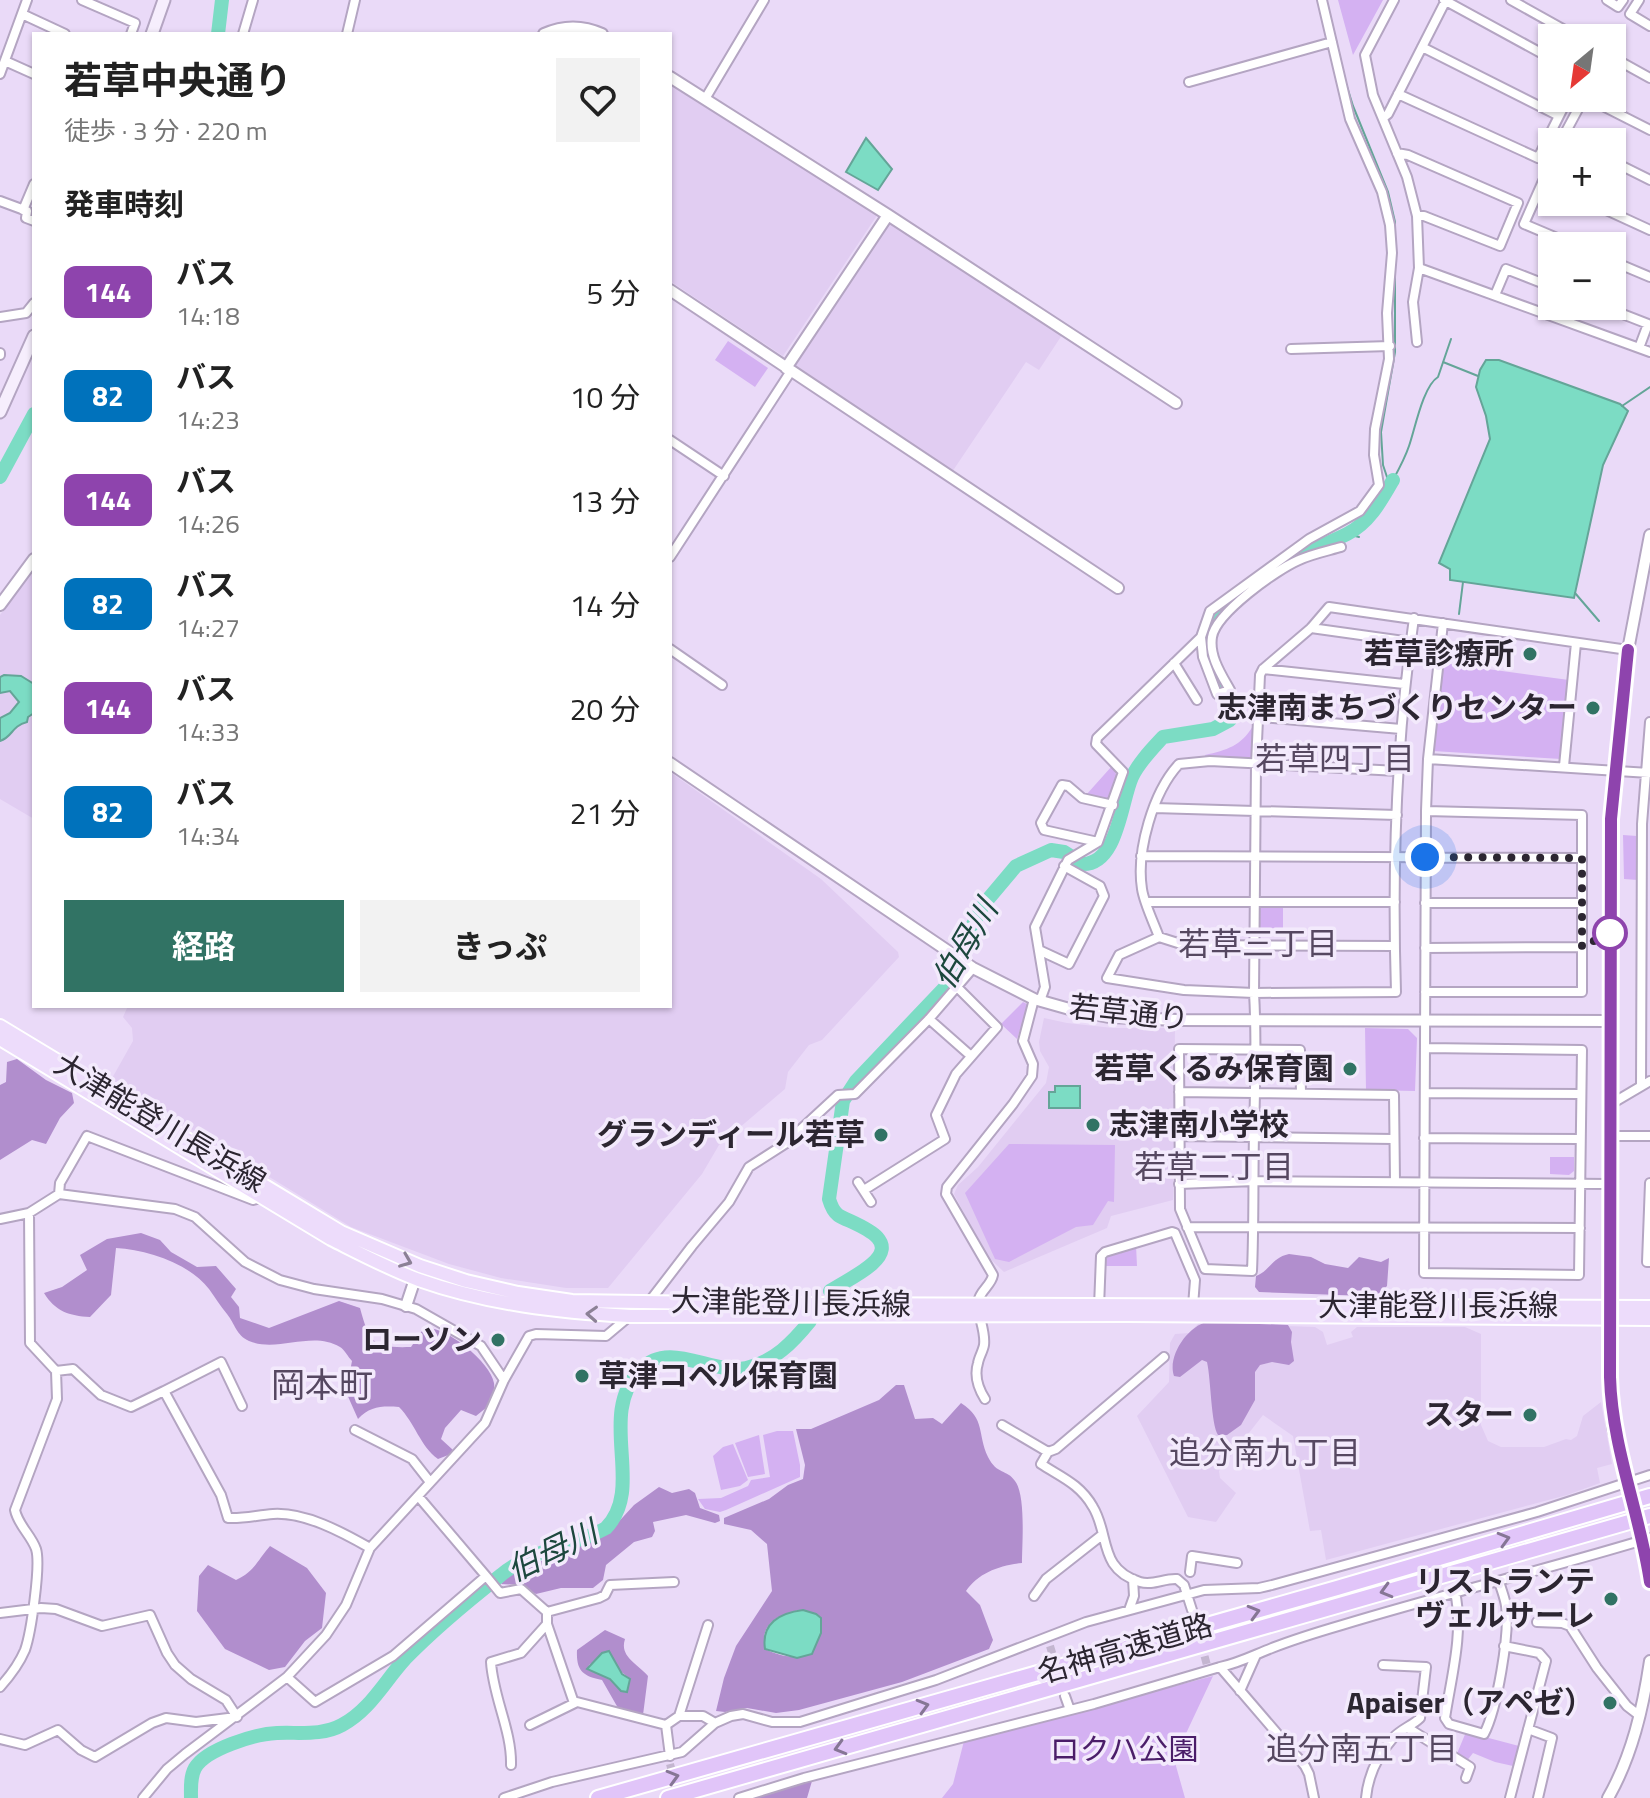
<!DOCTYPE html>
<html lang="ja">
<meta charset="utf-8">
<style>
:root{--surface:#fff;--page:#f2f2f2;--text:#222;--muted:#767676;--accent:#317364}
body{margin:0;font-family:"Titillium Web","Noto Sans JP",sans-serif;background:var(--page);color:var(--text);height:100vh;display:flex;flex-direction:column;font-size:30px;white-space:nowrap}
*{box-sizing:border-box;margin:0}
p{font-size:26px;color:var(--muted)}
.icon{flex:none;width:44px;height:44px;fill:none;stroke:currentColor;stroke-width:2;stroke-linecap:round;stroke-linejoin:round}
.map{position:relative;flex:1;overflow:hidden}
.sheet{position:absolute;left:32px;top:32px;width:640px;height:976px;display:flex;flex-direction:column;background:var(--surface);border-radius:0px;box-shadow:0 2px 6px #0004}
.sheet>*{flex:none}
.badge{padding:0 16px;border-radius:12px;font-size:28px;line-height:52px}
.needle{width:52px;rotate:209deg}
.tools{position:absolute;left:1538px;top:24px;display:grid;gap:16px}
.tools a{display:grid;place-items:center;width:88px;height:88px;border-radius:0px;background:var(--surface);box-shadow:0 2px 6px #0004;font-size:40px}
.you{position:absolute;width:40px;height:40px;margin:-20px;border:6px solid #fff;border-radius:50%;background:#1a73e8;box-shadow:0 0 0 12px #1a73e833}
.map>.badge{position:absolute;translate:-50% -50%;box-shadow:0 0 0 4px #fff}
h2{padding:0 32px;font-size:30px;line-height:72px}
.round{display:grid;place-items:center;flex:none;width:84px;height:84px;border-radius:0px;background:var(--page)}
.head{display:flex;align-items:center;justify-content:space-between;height:136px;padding:0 32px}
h1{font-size:38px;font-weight:700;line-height:60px}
.action{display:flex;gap:16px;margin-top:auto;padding:16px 32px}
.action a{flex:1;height:92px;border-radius:0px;background:var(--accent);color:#fff;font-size:32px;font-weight:700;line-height:92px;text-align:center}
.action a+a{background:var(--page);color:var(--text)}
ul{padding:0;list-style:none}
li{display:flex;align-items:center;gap:24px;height:104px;padding:0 32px}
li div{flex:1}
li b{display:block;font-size:30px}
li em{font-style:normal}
li .badge{min-width:88px;font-weight:700;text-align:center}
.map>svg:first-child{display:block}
.built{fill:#e1cdf2}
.green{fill:#d4b1f2}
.forest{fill:#b18ecd;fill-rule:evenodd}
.water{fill:#7cdcc4;stroke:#64a598;stroke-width:2}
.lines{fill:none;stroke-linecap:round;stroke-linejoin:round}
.stream{stroke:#64a598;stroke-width:2}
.river{stroke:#7cdcc4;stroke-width:14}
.minor-tunnel{stroke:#c4b6d0;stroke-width:8;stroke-dasharray:8 4;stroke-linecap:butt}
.minor-casing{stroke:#b4a5c2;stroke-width:12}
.tertiary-casing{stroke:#b4a5c2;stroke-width:14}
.secondary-casing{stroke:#b4a5c2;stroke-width:15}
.primary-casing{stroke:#fff;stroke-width:16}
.motorway-casing{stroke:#fff;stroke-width:18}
.minor{stroke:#fff;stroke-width:8}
.tertiary{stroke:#fff;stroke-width:10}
.secondary{stroke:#f6eefd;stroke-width:11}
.primary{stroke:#eddcfb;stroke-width:12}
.motorway{stroke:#e1c5f9;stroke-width:14}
.tertiary-bridge-casing{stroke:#b4a5c2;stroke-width:14;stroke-linecap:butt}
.tertiary-bridge{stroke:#fff;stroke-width:10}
.oneway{stroke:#8c8196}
.oneway2{stroke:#867695}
.line-casing{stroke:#fff;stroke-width:18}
.line{stroke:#8e44ad;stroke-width:12}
.walk{stroke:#2c2631;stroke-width:8;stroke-dasharray:0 14.4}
.poi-dot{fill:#317364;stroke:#f3eafc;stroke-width:3}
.stop-dot{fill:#fff;stroke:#8e44ad;stroke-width:4}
.labels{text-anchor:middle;stroke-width:7;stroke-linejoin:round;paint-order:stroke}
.poi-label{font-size:30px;font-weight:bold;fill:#2c2631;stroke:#f3eafc;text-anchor:end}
.street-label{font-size:30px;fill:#2c2631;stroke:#f3eafc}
.park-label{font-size:30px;fill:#4b1e69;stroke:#f3eafc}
.neighbourhood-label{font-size:32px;fill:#564861;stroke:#f3eafc}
.water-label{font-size:32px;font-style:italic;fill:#1d483e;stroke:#f3eafc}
.quarter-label{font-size:34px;fill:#564861;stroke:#f3eafc}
</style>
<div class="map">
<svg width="1650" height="1798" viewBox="0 0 1650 1798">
<rect width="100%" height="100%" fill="#eadaf8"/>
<path class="built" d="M670,85l208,129 -95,142 -113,-75z
M892,221l170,114 -23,35 -13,-8 -74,110 -158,-106z
M34,571v248l-34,-20v-184z
M670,772l151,107 77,73 1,5 -77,83 -13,5 -21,27 -3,17 -66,56 -17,29 -94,114h-42l-65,-10 -52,-14 -98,-37 -240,-147 22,-39 -1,-13 -9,-11 5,-11h542z
M1044,1018l23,5 46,5h62l-2,172 -62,16 -4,12 -103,44 -18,-17 -32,-61 4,-9 20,-18 68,-84 3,-16 -9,-16 -1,-9z
M1199,1323l116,4 8,5 4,13 26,-8 -2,-5 6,-5h108l16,7v91l7,16 13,6h43l22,-8 5,1 6,-4 6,-20 18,-14 11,62 -15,4 3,15 -33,12 -241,65 -5,-30 -11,1 -17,-95 -30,-21 -44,56 1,7 16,15 -20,29 -28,-5 -51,-101 32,-34 1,-39 5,-9 14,-1z"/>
<path class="green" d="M1338,0h45l-30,55z
M728,341l40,27 -13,19 -40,-27z
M1443,663l126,17 -8,79 -128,-8z
M1253,726l2,1 -2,28 -3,3h-44l-1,-3c22,-5 36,-9 48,-29z
M1112,766c8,9 3,19 0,30l-7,4 -19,-5z
M1623,835l14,1 1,44 -14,-1z
M1256,903h27v26l-28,-1z
M1023,1002l4,2v5l-10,30 -16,-15z
M1365,1028l43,1 9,9 -2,53 -49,-1z
M1009,1144l106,1 -1,57 -6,-1 -15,24 -17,2 -67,35 -14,-3 -30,-66z
M1550,1157h24v14l-5,4 -19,-1z
M1136,1245l1,21h-32c1,-17 17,-17 31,-21z
M777,1431h16l7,34v12l-74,33 -6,2 -15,-3 -7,-10 23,-1 27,-12 3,-6 19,-3 -7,-42z
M759,1435l6,39 -17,3 -13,-34z
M733,1444l15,36 -8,6 -19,4 -8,-34 10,-9z
M1213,1676l-39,83 11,39h-243l11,-14 11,-43z
M1466,1732l53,14 -6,20 -18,-4 -22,-9 -7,9 -10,-6z"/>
<path class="forest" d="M17,1059l29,21 26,13 2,10 -14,15 -14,26 -14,-4 -32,20v-75l6,-3 1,-20z
M141,1233l19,7 11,12 26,15 19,-1 20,23 -5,8 8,10 1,11 29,10 70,-27 21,7c10,36 13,40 51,39l13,-19c20,-3 66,33 70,55 1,6 -2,14 -2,20l-16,13 -15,-6 -16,18 -4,11 12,11 -2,4 -13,5c-18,-13 -23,-36 -39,-52 -17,-1 -29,-1 -41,12l-12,-27 6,-31c-4,-4 -8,-12 -12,-14 -28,-17 -62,6 -91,-6 -13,-6 -14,-17 -22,-27 -7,-8 -12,-17 -18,-25 -20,-26 -62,-39 -93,-41l-5,47 -21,22c-21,-1 -35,-6 -46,-24l18,-6 25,-17 -7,-15 27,-16z
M1289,1254l22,3 14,7 23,4 11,-11 22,5 8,-4 -2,28 -7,7 -13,3 -108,-4 -4,-5 1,-11c15,-6 15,-18 33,-22z
M1207,1322l81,3 4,7 -1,10 3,19 -5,4 -17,-3 -12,3 -5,7v28l-14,25 -14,10h-9c-7,-11 -7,-55 -11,-73l-5,-2 -22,17 -6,-1c-7,-20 14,-50 33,-54z
M896,1385h8l11,34 18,-1 9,6 19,-21c25,16 16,31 27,54 9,18 19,12 27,24 11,14 7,63 7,82 -22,2 -44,10 -56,28l14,14 13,35 -4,9 -87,33 -103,28 -23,3 -29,-5 -22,4 -9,-1 8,-33 12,-32 36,-55 -5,-47 -16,-14 -27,-6v-6l45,-19 19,-14 15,-6 2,-14 -9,-36h15l68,-29zM800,1610l16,4 5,4v15l-9,21c-15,6 -33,2 -47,-5 -5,-27 13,-34 35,-39z
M659,1487l13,6 17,-4 6,4 5,15 19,7 1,6 -5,2 -29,-8 -33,7 2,9 -3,6 -18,5 -28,23 -3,15 -10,8h-32l-25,6 -16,-9 -19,-1 7,-8 104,-47 22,-24z
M270,1546l37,22 19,25 -4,35 -17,13 -20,26 -16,3 -44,-21 -28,-38 2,-35 9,-11 28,15c18,-8 21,-19 34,-34z
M605,1630l20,9c-6,18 13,25 23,37l-5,39 -25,-7 -16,-28c-19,-4 -26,-9 -25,-30zM601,1656l28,22 -8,13 -10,-12 -23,-9 1,-5z
M812,1781l-5,17h-51z"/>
<path class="water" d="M866,138l26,31 -14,21 -32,-18z
M1486,360h13l121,44 8,7 -25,54 -29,133 -124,-18v-11l-11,-6 51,-124 -4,-23 -10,-29 4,-17z
M4,675l17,1 13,8v29l-6,4 -1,5c-16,4 -14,15 -27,19v-23l10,-5 9,-11 -9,-11 -10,2v-16z
M1055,1086h25v22h-31v-16h6z
M803,1610l13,4 5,4v15l-9,21 -15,4 -32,-9c-4,-26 15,-36 38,-39z
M609,1651l13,23 8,5 -3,13 -6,-1 -11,-12 -23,-10 15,-16z"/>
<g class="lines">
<path class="stream" d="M1343,74l10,32 35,86 7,30v130l-14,80 2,33 4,12 6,3c6,-11 12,-22 16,-34 6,-17 14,-60 29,-69l13,-38
M1443,362l35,14
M1622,406l28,-19
M1348,534l11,3
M1575,593l24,28
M1459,614l4,-32"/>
<path class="river" d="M218,34l4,-34
M0,477l34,-63
M1283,566c21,-14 42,-21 64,-32 22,-11 34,-33 46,-54
M830,1291c14,-9 31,-17 42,-27 31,-27 -20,-40 -34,-49 -5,-4 -7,-9 -9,-16l14,-98 13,-20 94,-99 8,-14 13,-40 13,-24 32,-38 35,-16 13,2 19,12c35,0 38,-63 49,-87 7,-15 20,-28 31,-40l50,-8 17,-9 2,-7c-24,-62 -44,-83 21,-126
M191,1798c0,-9 -1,-21 4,-30 11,-19 60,-34 82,-35 22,-1 45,3 65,-8 28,-15 42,-43 63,-66 29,-30 63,-58 96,-84 31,-26 71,-28 105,-47 40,-41 -10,-112 34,-158 30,-31 71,5 106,-2 28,-6 47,-26 64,-47"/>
<path class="minor-tunnel" d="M1192,1610l16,59
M1050,1646l15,50
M670,1764l9,34"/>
<g class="minor-casing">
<path id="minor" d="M82,0l53,23 -4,11
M1322,0l28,119 32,73 8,33 2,28 -5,60 2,46 -14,70 -1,26 5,30 -19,26 -51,28 -99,72 -9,26 2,20 14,37 13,-4c-9,-16 -21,-34 -18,-53 4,-24 64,-67 87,-77 13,-6 28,-9 42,-13
M1394,0l-29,55 8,40 34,82 10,39 2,52 -6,34 4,40
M1444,0l108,59
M1511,0l68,38
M1607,0l11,7 5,-7
M1639,0l-9,14 20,12
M22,14l43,20
M243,34l10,-34
M347,34l8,-34
M1422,47l137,69
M1612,57l38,21
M5,61l29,13
M0,74l27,-74
M1189,82l143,-40
M1398,94l140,64 30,-60
M1587,98l63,32
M705,99l59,-99
M1383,118l5,-4 58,-114
M1573,142l-10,-5 21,-39
M1397,153l11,2 110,48 -18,43 -76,-30h-7
M1612,161l38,19
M1552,185l-9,-4 -19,43 52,22
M0,201l27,10 -1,7 8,3
M1589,202l61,28
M23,210l11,-26
M1612,261l38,16
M1419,268l231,84
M1495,295l11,-26 46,18
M1602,306l46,18 -9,24
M0,317l26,-4 8,-10
M1291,349l99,-3
M0,353v2
M670,440l54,36
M670,557l121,-186
M1311,628l100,14
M670,649l52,36
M1174,663l23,37
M1263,669l141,15
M1260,717l141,12
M1428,759l221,14
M1564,766l12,-123
M1154,808l243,7
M1098,842l-54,-12 -3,-7 21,-38 6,1 14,12 31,7
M1141,856l441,2
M1147,902h248
M1425,903h156
M1159,937c-5,-14 -15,-34 -17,-48 -6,-38 11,-97 37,-125l31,-3 188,10
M1394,946l-210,-1 -25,-8 -40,18 -12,23 77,12 70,3 142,-1c-4,-125 0,-251 18,-374
M1425,948l157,-1
M1041,951l28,13 35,-68 -4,-10 -36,-20
M1425,992h157v-177l-156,-4
M1040,1001l5,-14 -10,-60 33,-67 30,-18 25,-70 -27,-28 1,-6 104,-101
M929,1019l42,37
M1425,1048l157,2 -3,225 -155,-2 2,-462 2,-52 15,-136
M1641,1086l1,-262 8,-102
M1179,1092l215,3 1,87
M1301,1093l-1,-43 -121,-1 1,160 25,60 47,2c2,-46 1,-91 2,-136 1,-47 3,-95 0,-142l2,-229 4,-89 3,-6 48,-41 18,-21 299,43
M1425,1093l156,1
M1611,1104l39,-23
M1179,1136l214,3
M1611,1136h39
M1424,1138l156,1
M858,1182l13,20
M1650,1183l-3,79h3
M1179,1184l75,-3 355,3
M864,1190l81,-51 -9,-24 20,-41 41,-47 -40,-40
M59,1194l1,-11 27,-47 166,64 8,-2
M0,1219l29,-6 30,-19 116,15 20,8 50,45 35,18 34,9 68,10 34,10 65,37 23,34
M1187,1227l393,1
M649,1302l43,-56 37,-44 20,-35 36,-23 53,-49 17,-1 74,-75 44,-51
M1099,1307l2,-51 4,-4 67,-20 3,1 20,47 -2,26
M1164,1357l-108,92 -8,3 -7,12c20,13 39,20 52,43 17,28 5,62 47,75 13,4 24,-4 37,-3l7,6 8,25
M56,1371l17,-2 28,26 30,12 33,-16 57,104 7,23c15,1 30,-3 45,-4 32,-2 69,18 97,34
M164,1391l57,-29 21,44
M985,1399c-7,-11 -11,-23 -7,-36 1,-6 5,-12 6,-18 2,-15 -7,-30 -6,-43 2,-12 13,-16 15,-27l-47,-81 1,-7 66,-83 19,-28 1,-12 -10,-23 11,-42
M1002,1425l46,27
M355,1430l57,29 18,23
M418,1496l68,80
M1190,1572l2,-16 45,7
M1455,1592c9,41 -4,86 -10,126l4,6 35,10c13,-25 26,-100 22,-128 -1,-8 -5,-17 -7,-25
M1034,1596l12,-17 56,-44
M1129,1610l5,-14 -1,-17
M0,1613l41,-5 15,1 46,17 48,-11 17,38 8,12 16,14 35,21 11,17
M1537,1622l25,1 8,3 27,42 30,38 13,10
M547,1624l27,79
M1504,1646l35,7 7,8 -36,137
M1220,1667c19,-4 34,-12 52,-19 23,-9 46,-16 70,-23 102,-31 206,-56 308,-87
M287,1677l28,25 78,-46 93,-80 14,17 21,-4 26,23 52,-14 6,-3 5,-10 64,-3
M0,1687c10,-11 19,-23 25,-37 6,-17 16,-85 11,-101 -5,-14 -18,-24 -21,-39l42,-111 -1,-28 -26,-28 -1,-130
M1240,1691l16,-36
M1065,1696l5,14
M679,1716h24l12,7
M530,1725l47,-23 89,23 13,-9 29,-91
M666,1725l4,31
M1408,1728l62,39 -4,11
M1528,1729l24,9 -14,60
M0,1739l25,6 33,-15 23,20 14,7 57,-34 14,-5 30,4 40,-5
M511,1765c1,-34 -18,-68 -20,-103l30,-9 26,-29v-12
M143,1798l24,-29 18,-15 102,-77 39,-42 20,-30 24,-57 115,-125 19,-43 25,-44 7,-2 70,2 25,-21
M504,1798l48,-16 130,-30 33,-29 16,-7 12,-2 29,8h28l136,-42 150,-58 118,-32 55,-2 13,-3 265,-73 113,-37
M739,1798l65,-20 290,-74 126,-37 85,99 4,8 5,24
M1366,1798c2,-22 12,-43 27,-60 8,-9 19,-12 27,-20l6,-51 -43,-2"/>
</g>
<g class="tertiary-casing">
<path id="tertiary" d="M544,34c20,-9 38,-9 58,0
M670,77l218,138 288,188
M670,290l448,298
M786,368l102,-153
M0,605l34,-46
M670,763l303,205 61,31 39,11 37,7 67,3 433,1
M406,1306l9,-27
M1627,1482l-14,-55 -3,-50 1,-558 17,-169 22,-115
M1644,1543l6,39
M1608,1798c24,-42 35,-90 42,-137"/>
</g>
<g class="secondary-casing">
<path id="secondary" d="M152,34l12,-34
M0,412l34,-76"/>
</g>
<g class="primary-casing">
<path id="primary" d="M0,1026l341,206 79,34 46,15 52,12 54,8 217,3 861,3
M0,1039l331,200c28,14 58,30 88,41 68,24 140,32 211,36l496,-1 524,4"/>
</g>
<g class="motorway-casing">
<path id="motorway" d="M598,1798l739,-210 313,-92
M668,1798l982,-282"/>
</g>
<use href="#minor" class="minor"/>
<use href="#tertiary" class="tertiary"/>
<use href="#secondary" class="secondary"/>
<use href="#primary" class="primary"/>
<use href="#motorway" class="motorway"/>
<g class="tertiary-bridge-casing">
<path id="tertiary-bridge" d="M1627,1482l17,61"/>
</g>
<use href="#tertiary-bridge" class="tertiary-bridge"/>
</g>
<defs><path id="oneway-chevron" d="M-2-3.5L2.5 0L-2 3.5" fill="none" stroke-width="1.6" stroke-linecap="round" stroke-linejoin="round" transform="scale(2)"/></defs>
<g class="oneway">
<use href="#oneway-chevron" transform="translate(406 1261) rotate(22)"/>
<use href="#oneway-chevron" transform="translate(592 1314) rotate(-177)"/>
</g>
<g class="oneway2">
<use href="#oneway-chevron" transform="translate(1504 1539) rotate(-16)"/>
<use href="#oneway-chevron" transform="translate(1386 1591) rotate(164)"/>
<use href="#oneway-chevron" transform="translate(1254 1612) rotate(-16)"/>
<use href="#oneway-chevron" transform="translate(923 1706) rotate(-16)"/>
<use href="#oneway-chevron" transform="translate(840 1748) rotate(164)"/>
<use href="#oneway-chevron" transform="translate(673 1777) rotate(-16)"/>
</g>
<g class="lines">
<g class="line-casing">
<path id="line" d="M1628,650l-17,169 -1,558c2,71 30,136 40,205"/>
</g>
<use href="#line" class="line"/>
<path class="walk" d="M1425,857l157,1v89l28,-14"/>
</g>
<g class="poi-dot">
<circle cx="1530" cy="654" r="8"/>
<circle cx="1593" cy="708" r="8"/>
<circle cx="1350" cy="1069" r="8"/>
<circle cx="1093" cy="1125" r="8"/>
<circle cx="881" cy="1135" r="8"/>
<circle cx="498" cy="1340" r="8"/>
<circle cx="582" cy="1376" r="8"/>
<circle cx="1530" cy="1415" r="8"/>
<circle cx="1611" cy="1599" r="8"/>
<circle cx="1610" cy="1703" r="8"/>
</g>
<circle class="stop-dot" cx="1610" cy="933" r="16"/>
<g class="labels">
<g class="poi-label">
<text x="1514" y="664">若草診療所</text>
<text x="1577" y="718">志津南まちづくりセンター</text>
<text x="1334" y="1079">若草くるみ保育園</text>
<text x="1109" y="1135" text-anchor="start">志津南小学校</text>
<text x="865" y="1145">グランディール若草</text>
<text x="482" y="1350">ローソン</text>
<text x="598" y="1386" text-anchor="start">草津コペル保育園</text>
<text x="1514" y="1425">スター</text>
<text x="1595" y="1592">リストランテ<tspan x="1595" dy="34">ヴェルサーレ</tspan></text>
<text x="1594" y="1713">Apaiser（アペゼ）</text>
</g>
<g class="street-label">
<text transform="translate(1129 1013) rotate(6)" y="10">若草通り</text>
<text transform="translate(160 1123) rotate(31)" y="10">大津能登川長浜線</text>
<text transform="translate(791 1303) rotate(1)" y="10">大津能登川長浜線</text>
<text x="1438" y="1316">大津能登川長浜線</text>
<text transform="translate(1125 1649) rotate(-16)" y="10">名神高速道路</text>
</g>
<g class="park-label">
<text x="1124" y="1760">ロクハ公園</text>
</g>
<g class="neighbourhood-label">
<text x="1335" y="770">若草四丁目</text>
<text x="1258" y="955">若草三丁目</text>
<text x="1214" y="1178">若草二丁目</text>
<text x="1265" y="1464">追分南九丁目</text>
<text x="1362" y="1760">追分南五丁目</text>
</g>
<g class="water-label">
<text transform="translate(965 944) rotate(-60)" y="11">伯母川</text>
<text transform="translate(552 1551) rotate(-26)" y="11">伯母川</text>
</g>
<g class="quarter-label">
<text x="322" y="1397">岡本町</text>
</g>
</g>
</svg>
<div class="tools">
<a><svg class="needle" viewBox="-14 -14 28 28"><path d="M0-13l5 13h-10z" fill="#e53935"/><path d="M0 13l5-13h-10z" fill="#767676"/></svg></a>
<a>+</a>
<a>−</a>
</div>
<div class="you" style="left:1425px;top:857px"></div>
<section class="sheet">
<div class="head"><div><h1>若草中央通り</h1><p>徒歩 · 3 分 · 220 m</p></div><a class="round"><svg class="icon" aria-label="heart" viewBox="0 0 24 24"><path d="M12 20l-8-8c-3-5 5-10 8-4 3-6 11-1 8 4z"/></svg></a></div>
<h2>発車時刻</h2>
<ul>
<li><span class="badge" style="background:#8e44ad;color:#fff">144</span><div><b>バス</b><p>14:18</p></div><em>5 分</em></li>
<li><span class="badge" style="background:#0072bc;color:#fff">82</span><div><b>バス</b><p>14:23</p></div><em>10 分</em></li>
<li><span class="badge" style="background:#8e44ad;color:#fff">144</span><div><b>バス</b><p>14:26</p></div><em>13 分</em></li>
<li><span class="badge" style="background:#0072bc;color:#fff">82</span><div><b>バス</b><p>14:27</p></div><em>14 分</em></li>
<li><span class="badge" style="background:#8e44ad;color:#fff">144</span><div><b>バス</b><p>14:33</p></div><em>20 分</em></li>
<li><span class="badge" style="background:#0072bc;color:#fff">82</span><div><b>バス</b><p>14:34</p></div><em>21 分</em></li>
</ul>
<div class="action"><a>経路</a><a>きっぷ</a></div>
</section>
</div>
